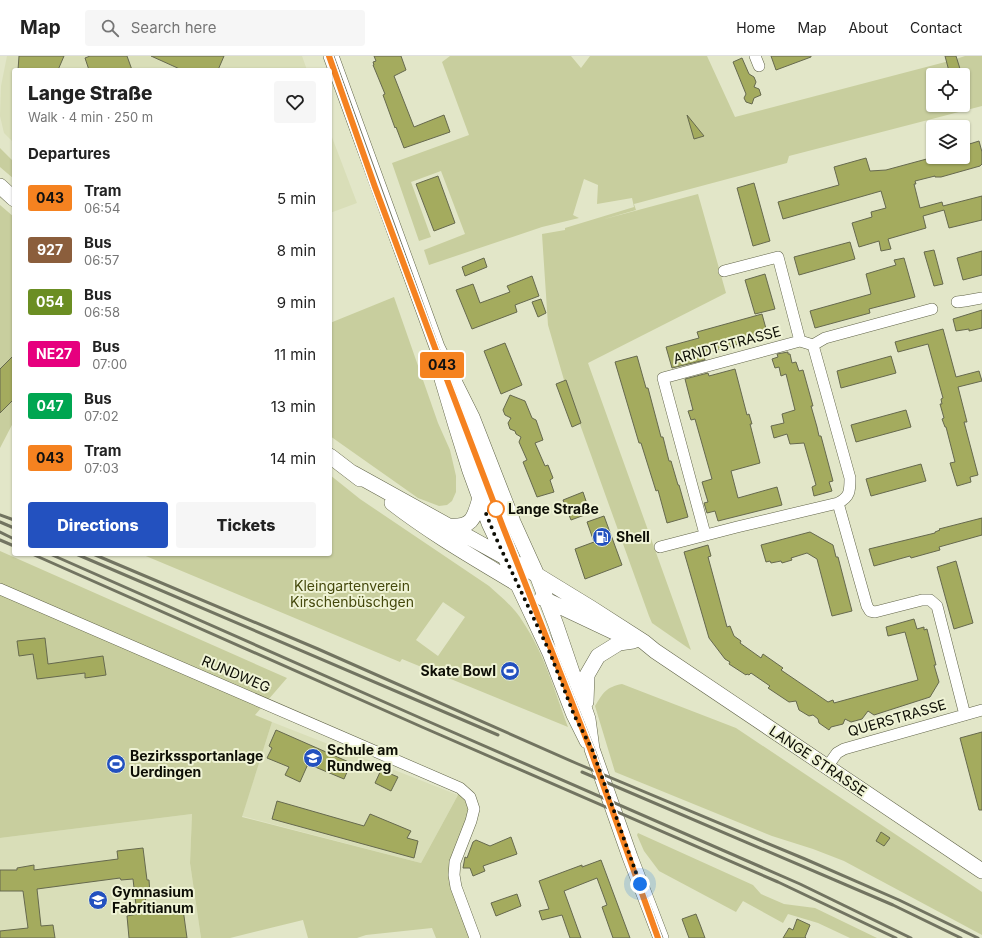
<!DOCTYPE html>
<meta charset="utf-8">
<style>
:root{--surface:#fff;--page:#f6f6f6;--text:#222;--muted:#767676;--line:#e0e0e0;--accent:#2351bf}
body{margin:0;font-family:Inter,sans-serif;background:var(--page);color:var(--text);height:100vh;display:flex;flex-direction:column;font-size:15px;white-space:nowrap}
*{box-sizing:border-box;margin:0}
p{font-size:13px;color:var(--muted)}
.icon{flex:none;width:22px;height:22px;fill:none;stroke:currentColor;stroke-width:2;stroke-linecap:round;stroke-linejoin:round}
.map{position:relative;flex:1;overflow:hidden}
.drawer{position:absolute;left:12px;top:12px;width:320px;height:488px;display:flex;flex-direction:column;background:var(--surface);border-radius:4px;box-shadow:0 1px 3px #0004}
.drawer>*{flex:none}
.badge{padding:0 8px;border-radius:3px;font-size:14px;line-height:26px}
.tools{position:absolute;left:926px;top:12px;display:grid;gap:8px}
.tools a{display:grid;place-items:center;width:44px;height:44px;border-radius:4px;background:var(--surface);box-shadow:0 1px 3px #0004;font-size:20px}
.you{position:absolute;width:20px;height:20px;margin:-10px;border:3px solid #fff;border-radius:50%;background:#1a73e8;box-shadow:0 0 0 6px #1a73e833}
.map>.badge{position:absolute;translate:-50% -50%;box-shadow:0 0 0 2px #fff}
h2{padding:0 16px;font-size:15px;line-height:36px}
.round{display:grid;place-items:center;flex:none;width:42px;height:42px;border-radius:4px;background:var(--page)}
.headline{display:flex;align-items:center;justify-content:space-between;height:68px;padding:0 16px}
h1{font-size:19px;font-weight:800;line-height:30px}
.button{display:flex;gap:8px;margin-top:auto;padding:8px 16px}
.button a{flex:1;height:46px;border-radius:4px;background:var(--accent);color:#fff;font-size:16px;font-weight:800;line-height:46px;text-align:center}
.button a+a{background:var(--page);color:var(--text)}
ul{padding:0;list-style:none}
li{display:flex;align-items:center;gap:12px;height:52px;padding:0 16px}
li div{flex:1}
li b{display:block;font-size:15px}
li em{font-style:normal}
li .badge{min-width:44px;font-weight:700;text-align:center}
header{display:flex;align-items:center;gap:24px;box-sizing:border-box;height:56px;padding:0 20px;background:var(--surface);border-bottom:1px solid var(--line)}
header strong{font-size:19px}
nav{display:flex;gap:22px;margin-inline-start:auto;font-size:14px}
.search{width:280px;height:36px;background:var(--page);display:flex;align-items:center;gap:10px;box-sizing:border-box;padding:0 14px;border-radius:4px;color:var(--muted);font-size:15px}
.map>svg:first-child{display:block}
.built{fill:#d9deb8}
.green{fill:#c8ce9e;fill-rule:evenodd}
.building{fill:#a4ab5e;stroke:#66694e}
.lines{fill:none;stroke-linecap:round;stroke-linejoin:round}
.street-casing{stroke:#616449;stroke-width:12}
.secondary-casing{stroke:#616449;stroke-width:16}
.street{stroke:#fff;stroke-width:11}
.secondary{stroke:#fff;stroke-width:15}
.tram{stroke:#727461;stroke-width:1}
.rail{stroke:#727461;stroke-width:3}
.line-casing{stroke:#fff;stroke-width:9}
.line{stroke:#f58220;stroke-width:6}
.walk{stroke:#0d0e05;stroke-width:4;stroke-dasharray:0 7.2}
.stop-dot{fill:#fff;stroke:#f58220;stroke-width:2}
.labels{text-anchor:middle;stroke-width:4;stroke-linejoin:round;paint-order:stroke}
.street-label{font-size:14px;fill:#0d0e05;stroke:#eff3d5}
.stop-label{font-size:14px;font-weight:bold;fill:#0d0e05;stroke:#eff3d5;text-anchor:start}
.poi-label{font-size:14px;font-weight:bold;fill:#0d0e05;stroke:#eff3d5;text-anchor:start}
.park-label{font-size:14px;fill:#44480c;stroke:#eff3d5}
</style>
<header>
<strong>Map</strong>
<div class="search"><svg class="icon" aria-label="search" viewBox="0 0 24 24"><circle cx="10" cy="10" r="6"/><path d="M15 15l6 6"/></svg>Search here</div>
<nav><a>Home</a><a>Map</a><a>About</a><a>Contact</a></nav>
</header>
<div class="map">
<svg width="982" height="882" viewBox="0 0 982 882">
<rect width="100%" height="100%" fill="#e2e6c8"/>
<path class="built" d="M7,0h295l5,14h-293v73l-10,-10 -4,-17 1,-30z
M330,76l27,71 -27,10z
M272,666l186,73 -37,68 -179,-47z
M192,758l-2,49 11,75h-201v-100z"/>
<path class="green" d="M450,0h121l10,12 9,-12h117l28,61 218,-57 12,-4h17v50l-193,50 -2,7 -153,41 2,6 -35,10 97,-26 28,99 -138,70 103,287 -39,-27 -3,-7 -85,-236 -16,-55 -6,-91 23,-4v-2l69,-21 -2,-9 -35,6 1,-19 -14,-6 -11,36 6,3 -37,9 -113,38 -5,-15 41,-16 -24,-63 -30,11 20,55 -12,4 -27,-78 77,-28 -27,-73zM933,19h30v30h-30z
M0,92l14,14v17l-14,-12z
M0,149l14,12v204l-14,27z
M394,241l44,126 12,27 6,26v16l-4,9 -5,4 -8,1 -21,-8 -88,-62v-113z
M330,419l30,24 129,87c12,11 25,21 34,36 21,31 32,70 45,105l-166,-68 -2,3 -259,-108h189zM443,546l22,15 -27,39 -22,-16z
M0,495l287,127 -32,37 17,7 -30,95 179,46 37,-68 2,-7 14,21 -19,53 20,76h-39l-4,-10 -66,7 -9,3h-49l-5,-18 -73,18h-29l-11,-75 2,-49 -192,24z
M622,628l114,44 246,164v43l-138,-74 -31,-12 -41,-13 -157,-64 -20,-66c8,-13 11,-19 27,-22z
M638,777l115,52 8,9 23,10 31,4 62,30h-27l-32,-15 -30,-9 -5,9 -40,-22 -7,11 -77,-41 -15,-20 -7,-16z"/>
<path class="building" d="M19,0h45l-6,14h-40z
M90,0h37l5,14h-43l-4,-12z
M151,0h73l-6,14h-36z
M374,0h27l5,14 -12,6 20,51 30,-12 6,17 -46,16 -8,-21 -1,1 -12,-33 2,-1 -12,-29h1l-1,-3 3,-1z
M771,0h40v1l-35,13z
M945,0h11l5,16 -11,3z
M742,2l7,16 5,3 2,5 -2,5 5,2 2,6 -7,3 -2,6 -6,-2 -2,-4 2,-4 -13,-32z
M687,59l17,21 -10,3z
M979,85l3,11v12l-2,2 -39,11h-6v-1l-20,5 1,3h-2l6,24 22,-6 1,4 39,-10v24l-33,8 -5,-18 -21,6 3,12 -38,11 3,10 -10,2 -2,-10 -20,6 -7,-24 20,-6 -1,-5 15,-4 -5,-17 -98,28 -5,-17 61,-17 -5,-18 32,-9 4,13 16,-1 48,-13h29v-11z
M438,120l17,47 -21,8 -18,-47z
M754,127l16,58 -17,5 -16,-58z
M850,186l5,17 -56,16 -5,-18z
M934,194l9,34 -9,2 -10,-34z
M982,195v24l-19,5 -6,-22z
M484,202l3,9 -22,9 -3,-9z
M904,202l11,39 -46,12 1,4 -55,15 -5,-17 61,-17 -5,-20 30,-9 -2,-5z
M765,218l10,35 -20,5 -10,-34z
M532,220l7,20 -24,9 2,7 -45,17 -16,-39 17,-6 7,19 30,-11 -3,-6z
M541,243l5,14 -8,4 -6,-15z
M982,254v18l-13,3v-2l-13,2 -3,-12z
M762,258l6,22 -65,18 2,6 -33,8 -6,-21 33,-9 -2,-6z
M943,273l13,48 23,-6 3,10 -24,6 9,35h-3l14,53 -8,2 1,5 -14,4 -7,-23 5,-1 -9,-35h-1l-3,-8 2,-1 -4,-14h2l-1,-5 2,-1 -15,-54 -30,8 -3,-10z
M505,287l17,42 -21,9 -17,-43z
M788,296v2h2l2,9 4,-1 3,9 4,-1 10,36h-2l6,21 2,9h2l12,45 -4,1 3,9 -18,5 -2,-9 4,-2 -12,-42 -14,1 -3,-10 -13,4 -3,-12 13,-3 -2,-9 13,-4 -9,-36 -5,2 -2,-9 -4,1 -3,-9 6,-2 -1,-3z
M14,299v44l-14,14v-44z
M637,300l9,32h2l13,49h2l6,24h2l7,24h1l9,32 -21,6 -9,-33 -2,1 -15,-48h-2l-24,-81z
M891,300l5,17 -55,15 -4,-17z
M735,313l12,46 2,-1 3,10h-2l10,39 -29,8 7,27 39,-11 5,18 -64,16 -3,-10 -8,2 -3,-10 4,-1 -6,-20 10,-3 -17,-60 -4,1 -3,-9 5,-1 -8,-31 23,-6 1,3z
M566,324l15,43 -9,4 -16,-43z
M510,339l15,6 7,17 4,2 7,20 -8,3 10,23 3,-1 5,13 -3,2 4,12 -17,5 -14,-35 4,-2 -8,-18 2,-5 -5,-3 -1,-3 -5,-2 -2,-6 3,-5 -6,-3 -2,-5z
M906,354l5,17 -55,15 -5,-17z
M921,408l5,17 -55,15 -5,-17z
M583,436l7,21 -19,7 -8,-20z
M604,460l18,49 -37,14 -10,-30 19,-7 -7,-20z
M982,462v17l-43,12 1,3 -11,3 -18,5 -1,-2 -36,10 -5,-17 66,-16v-1l5,-2 -1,-1z
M810,476l23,13 3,12h2l14,54 -20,5 -15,-57 -10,-6 -16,5 1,2 -10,3 -1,-2 -10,2 -1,-2 -4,1 -5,-17z
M708,489l3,11 -3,1 19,70 3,-1 4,10 7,5 -1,2 21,15 2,-4 20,14 -2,2 47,32 5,-2 1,3 84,-23 -13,-48 -17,4 -2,-9 28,-8 3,10 7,-2v3l3,-1 9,36h-2l5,17 -9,15 -56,18 -6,-4 -6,8 -11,3 -6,-3 -2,5 -12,3 -2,3 -10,-7 -1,-4 -5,-4 -4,1 -10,-6 -3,-9 -7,1 -21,-14 2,-2 -19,-13 -2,2 -2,-1 -1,1 -17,-11 1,-2 -5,-3 -16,-21 -25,-86z
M956,505l17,62 -19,6 -17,-62z
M45,582l3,26 55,-8 3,19 -21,3v-5l-48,6 -4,-25 -14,2 -2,-15z
M276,674l75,33 -7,16 -36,-15 -8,18 -15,-7 4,-8 -22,-9 5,-10 -3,-2z
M982,676v78h-3l-19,-72z
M381,714l17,7 -7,14 -16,-8z
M277,745l87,25 6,-12 41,17 -4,7 11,3 -4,17 -142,-39z
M881,776l9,6 -6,8 -8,-5z
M511,781l6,17 -34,12 2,5 -12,5 -3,-8h-7l2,-11 2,1 6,-16 3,-2 14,6z
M143,792l4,32h2l1,14 -5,1 2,18 36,-4 4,29h-58l-2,-22 10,-2 -4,-35 -12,1 -1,-2 -83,11 4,37 12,-1 2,13h-55v-7l28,-3 -5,-37h-23v-21h17v-2l17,-3v5l84,-11 -1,-8z
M601,804l29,78h-17l-11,-31 5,-2 -10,-27 -33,13 17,47h-11l-8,-23 -20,5 -3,-9 10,-2 -10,-28 43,-16v2z
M517,838l4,12 -25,10 -5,-13z
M696,858l5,13 4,11h-16l-7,-19z
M797,863l13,6 -5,12 1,1h-23l6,-10 4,2z"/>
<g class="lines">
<g class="street-casing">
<path id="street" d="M755,0l4,10
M724,215l54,-14 22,84
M957,246l8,-1 17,-3
M813,289l37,133c0,13 0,19 -12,25l29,103 3,5 5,1 47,-12h8l7,6 28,109
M705,478l-42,-156 137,-37 13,4 12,-7 107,-29
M660,491l77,-20 101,-24
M0,533l460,199 10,9 4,12 -3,12 -16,41 -1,13 2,12 19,51
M827,711l10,-14 7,-4 138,-39"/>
</g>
<g class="secondary-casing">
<path id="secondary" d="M331,0l106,291 35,70 41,105 24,53 19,50 32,94 4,30 38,108 31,81
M0,130l14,13
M439,306l3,17 14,47 14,45 19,52 61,130 24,62 13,26
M330,400l30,23
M353,417l184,102 54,33 53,34 11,9 327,220
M392,447c40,31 84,56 127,82
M448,470c24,2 26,-7 32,-28
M542,542l72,34
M586,646l1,-27 11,-19 21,-13 14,-2"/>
</g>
<use href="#street" class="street"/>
<use href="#secondary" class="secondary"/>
<path class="tram" d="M334,0l111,308 61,162 90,226 36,105 31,81"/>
<path class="rail" d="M0,459l14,5
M0,466l14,6
M0,476l14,7
M0,484l14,6
M32,498l390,173 356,155 118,56
M50,498l375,166 375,164 111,54
M76,498l422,181
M93,498l225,95 260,115 227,95 94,41 79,38
M582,716l311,133 68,33"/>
</g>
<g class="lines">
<g class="line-casing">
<path id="line" d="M329,0l46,131 60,161 68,179 88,224 67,187"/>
</g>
<use href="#line" class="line"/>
<path class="walk" d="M496,453l-11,2 10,25 55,117 24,62 18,34 48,135"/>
</g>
<defs>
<g id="fuel-disc" transform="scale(1)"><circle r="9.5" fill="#2351bf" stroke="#eff3d5"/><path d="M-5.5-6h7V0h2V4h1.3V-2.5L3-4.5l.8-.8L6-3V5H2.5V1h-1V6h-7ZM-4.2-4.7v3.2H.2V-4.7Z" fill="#fff"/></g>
<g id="stadium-disc" transform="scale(1)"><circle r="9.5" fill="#2351bf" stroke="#eff3d5"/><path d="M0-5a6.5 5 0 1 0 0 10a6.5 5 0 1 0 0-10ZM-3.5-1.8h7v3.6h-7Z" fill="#fff"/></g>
<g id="school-disc" transform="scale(1)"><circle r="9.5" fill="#2351bf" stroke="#eff3d5"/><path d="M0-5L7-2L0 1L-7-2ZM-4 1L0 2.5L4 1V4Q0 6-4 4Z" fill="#fff"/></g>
</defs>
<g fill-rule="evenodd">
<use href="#fuel-disc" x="602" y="481"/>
<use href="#stadium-disc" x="510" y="615"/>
<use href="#school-disc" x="313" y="702"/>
<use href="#stadium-disc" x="116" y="708"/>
<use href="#school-disc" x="98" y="844"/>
</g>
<circle class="stop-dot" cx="496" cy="453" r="8"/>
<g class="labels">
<g class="street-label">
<text transform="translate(727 289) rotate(-15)" y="5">ARNDTSTRASSE</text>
<text transform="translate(236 618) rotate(23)" y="5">RUNDWEG</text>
<text transform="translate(897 662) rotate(-16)" y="5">QUERSTRASSE</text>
<text transform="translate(818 705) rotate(34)" y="5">LANGE STRASSE</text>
</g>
<g class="stop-label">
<text x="508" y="458">Lange Straße</text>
</g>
<g class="poi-label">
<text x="616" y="486">Shell</text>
<text x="496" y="620" text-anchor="end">Skate Bowl</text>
<text x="327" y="699">Schule am<tspan x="327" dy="16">Rundweg</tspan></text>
<text x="130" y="705">Bezirkssportanlage<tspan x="130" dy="16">Uerdingen</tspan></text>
<text x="112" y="841">Gymnasium<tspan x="112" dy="16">Fabritianum</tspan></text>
</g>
<g class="park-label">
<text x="352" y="535">Kleingartenverein<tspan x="352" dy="16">Kirschenbüschgen</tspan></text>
</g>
</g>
</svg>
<div class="tools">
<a><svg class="icon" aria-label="locate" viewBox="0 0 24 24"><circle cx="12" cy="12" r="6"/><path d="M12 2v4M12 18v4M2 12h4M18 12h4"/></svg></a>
<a><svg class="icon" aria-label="layers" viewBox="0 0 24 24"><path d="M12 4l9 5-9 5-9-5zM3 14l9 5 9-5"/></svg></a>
</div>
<div class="you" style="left:640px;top:828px"></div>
<b class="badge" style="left:442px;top:309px;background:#f58220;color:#111">043</b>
<section class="drawer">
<div class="headline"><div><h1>Lange Straße</h1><p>Walk · 4 min · 250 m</p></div><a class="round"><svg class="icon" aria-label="heart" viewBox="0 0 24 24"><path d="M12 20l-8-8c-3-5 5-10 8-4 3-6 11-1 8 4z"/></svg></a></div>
<h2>Departures</h2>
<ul>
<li><span class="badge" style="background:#f58220;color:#111">043</span><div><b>Tram</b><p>06:54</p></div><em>5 min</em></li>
<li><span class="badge" style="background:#8b5e3c;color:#fff">927</span><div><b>Bus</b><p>06:57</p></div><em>8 min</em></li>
<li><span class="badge" style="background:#6b8e23;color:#fff">054</span><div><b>Bus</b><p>06:58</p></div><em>9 min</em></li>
<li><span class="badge" style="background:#e6007e;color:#fff">NE27</span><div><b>Bus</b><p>07:00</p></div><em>11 min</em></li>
<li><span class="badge" style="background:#00a651;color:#fff">047</span><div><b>Bus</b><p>07:02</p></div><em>13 min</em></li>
<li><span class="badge" style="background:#f58220;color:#111">043</span><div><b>Tram</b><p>07:03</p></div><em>14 min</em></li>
</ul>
<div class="button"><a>Directions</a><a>Tickets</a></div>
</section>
</div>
